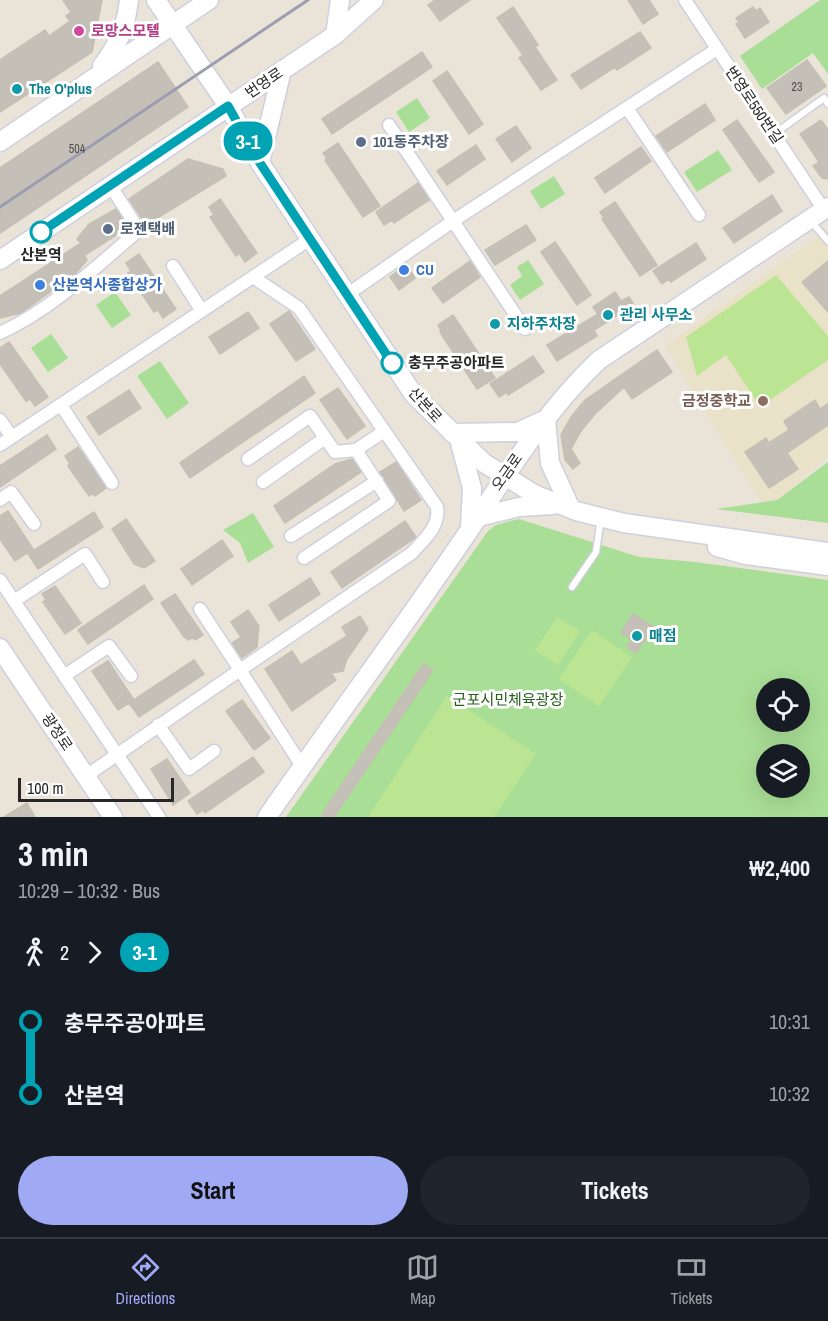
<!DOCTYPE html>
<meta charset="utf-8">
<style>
:root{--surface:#171b24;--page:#20242c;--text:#f1f3f6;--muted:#9ea1a6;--line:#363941;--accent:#a0aaf4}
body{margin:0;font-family:"Archivo Narrow","Noto Sans KR",sans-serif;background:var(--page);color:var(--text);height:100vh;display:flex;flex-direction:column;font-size:22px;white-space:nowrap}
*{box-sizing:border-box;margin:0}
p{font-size:20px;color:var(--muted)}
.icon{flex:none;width:33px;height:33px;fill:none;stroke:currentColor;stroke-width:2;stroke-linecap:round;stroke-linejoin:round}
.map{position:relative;height:817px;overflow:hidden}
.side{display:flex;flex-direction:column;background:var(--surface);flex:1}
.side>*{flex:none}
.badge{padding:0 12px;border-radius:20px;font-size:21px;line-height:39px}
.buttons{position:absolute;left:756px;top:678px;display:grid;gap:12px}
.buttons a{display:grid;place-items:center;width:54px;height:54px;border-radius:50%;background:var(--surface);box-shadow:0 6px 24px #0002;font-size:30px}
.scale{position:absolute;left:18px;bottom:15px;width:156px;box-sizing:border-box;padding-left:6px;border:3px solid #272727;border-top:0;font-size:16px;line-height:21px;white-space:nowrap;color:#272727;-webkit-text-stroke:4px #fff;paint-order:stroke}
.map>.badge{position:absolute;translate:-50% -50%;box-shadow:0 0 0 3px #fff}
.legs{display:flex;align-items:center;gap:9px;height:66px;padding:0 18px;font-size:20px}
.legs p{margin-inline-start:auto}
.overview{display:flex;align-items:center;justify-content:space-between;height:102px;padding:0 18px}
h1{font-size:33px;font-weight:800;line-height:45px}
.cta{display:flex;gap:12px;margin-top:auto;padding:12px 18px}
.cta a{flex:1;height:69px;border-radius:36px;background:var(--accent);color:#111;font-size:24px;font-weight:800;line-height:69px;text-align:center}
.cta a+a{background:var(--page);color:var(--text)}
ul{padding:0 18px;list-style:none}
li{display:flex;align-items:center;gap:21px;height:72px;font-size:22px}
li i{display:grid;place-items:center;width:9px;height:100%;margin:0 8px;background:currentColor}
li i::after{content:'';width:15px;height:15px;margin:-8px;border:4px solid;border-radius:50%;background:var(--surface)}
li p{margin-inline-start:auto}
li:first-child i{background:linear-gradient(#0000 50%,currentColor 0)}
li:last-child i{background:linear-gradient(currentColor 50%,#0000 0)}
.menu{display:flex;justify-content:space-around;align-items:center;height:84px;border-top:2px solid var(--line);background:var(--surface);font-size:16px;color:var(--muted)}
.menu a{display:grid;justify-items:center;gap:3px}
.menu .selected{color:var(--accent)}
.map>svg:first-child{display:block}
.education{fill:#eae2c8}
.green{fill:#a9de96;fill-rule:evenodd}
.pitch{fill:#bbe592}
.building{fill:#c4c0b8;stroke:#c4bfb3;stroke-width:1.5}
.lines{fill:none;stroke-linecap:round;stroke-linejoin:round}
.lane-casing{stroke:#ced0df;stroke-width:9}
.street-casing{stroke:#ced0df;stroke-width:15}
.secondary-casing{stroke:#ced0df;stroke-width:21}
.lane{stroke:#fff;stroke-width:6}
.street{stroke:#fff;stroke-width:12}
.secondary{stroke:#fff;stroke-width:18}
.rail{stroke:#9c9db0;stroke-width:3}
.line-1-casing{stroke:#fff;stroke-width:14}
.line-1{stroke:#00a3b4;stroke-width:9}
.hotel-dot{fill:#d1479c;stroke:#fff;stroke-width:2}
.culture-dot{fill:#0f9aa8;stroke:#fff;stroke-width:2}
.service-dot{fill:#5c6f8a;stroke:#fff;stroke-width:2}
.stop-1-dot{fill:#fff;stroke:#00a3b4;stroke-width:3}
.shop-dot{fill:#3f7fe0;stroke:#fff;stroke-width:2}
.education-dot{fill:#8d6e63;stroke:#fff;stroke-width:2}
.labels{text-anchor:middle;stroke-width:6;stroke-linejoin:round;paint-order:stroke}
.number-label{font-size:12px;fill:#4e4d4b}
.hotel-label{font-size:15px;font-weight:bold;fill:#b23c85;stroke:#fff;text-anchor:start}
.street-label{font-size:15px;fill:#272727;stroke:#fff}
.culture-label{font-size:15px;font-weight:bold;fill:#0d838f;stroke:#fff;text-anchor:start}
.service-label{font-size:15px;font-weight:bold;fill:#4e5e75;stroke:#fff;text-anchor:start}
.stop-label{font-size:15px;font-weight:bold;fill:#272727;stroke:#fff}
.shop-label{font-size:15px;font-weight:bold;fill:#366cbe;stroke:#fff;text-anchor:start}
.education-label{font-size:15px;font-weight:bold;fill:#785e54;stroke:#fff;text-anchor:end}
.park-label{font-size:15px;fill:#245f1c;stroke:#fff}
</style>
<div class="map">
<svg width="828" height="817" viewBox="0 0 828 817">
<rect width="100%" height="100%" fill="#e9e3d8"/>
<path class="education" d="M828,230v226l-51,44 -16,2 -96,-156z"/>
<path class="green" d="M820,0h8v74l-15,-21 -51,36 -22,-33z
M417,98l13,20 -21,14 -13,-20z
M718,150l14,20 -35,22 -13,-20z
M554,176l11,18 -24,15 -11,-18z
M528,260l16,24 -24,16 -10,-15 12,-9 -5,-9z
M115,292l16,23 -19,13 -16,-23z
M51,334l17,24 -20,14 -17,-24z
M160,361l29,42 -22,16 -30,-43z
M828,462v61l-112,-14 61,-9z
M253,513l21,34 -26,16 -8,-20 -17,-13z
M519,519l120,38 56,5 133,18v237h-542l202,-286 8,-6zM766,688h34v34h-34zM766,754h34v34h-34z"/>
<path class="pitch" d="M776,275l52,61v24l-68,47 -34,-52 -29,21 -11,-39z
M557,617l23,14 -22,34 -23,-15z
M592,630l40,27 -33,49 -40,-27z
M447,696l89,58 -42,63h-126z"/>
<path class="building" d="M63,0h39l-10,52 -92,60v-52l45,-30 4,6 21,-15 -4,-5 5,-4z
M435,0h35l-30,21 -12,-16z
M628,0h21l9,14 -15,10z
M513,7l25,38 -3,2 22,33 -16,10 -22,-32 4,-3 -26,-37z
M753,7l3,4 4,-3 9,14 -24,16 -9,-14 3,-2 -3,-4z
M640,32l11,16 -34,22 -2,-3 -34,22 -10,-14z
M422,52l10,15 -100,67 -10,-15z
M807,60l19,26 -40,28 -19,-26z
M158,62l30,45 -188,126v-65z
M447,71l36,53 -14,10 -36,-53z
M705,104l10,16 -48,32 -11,-16z
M737,120l37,52 -15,10 -36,-52z
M821,120l7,10v49l-6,-1 -9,-12 6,-4 -19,-28z
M516,126l15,22 -19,14 -16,-23z
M338,143l42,63 -17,11 -38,-57 2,-1 -4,-6z
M476,145l9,14 -38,26 -10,-14z
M641,147l10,14 -46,32 -10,-15z
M188,159l35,10 3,7 -80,49 -17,-26z
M418,183l11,17 -35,23 -2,-3 -8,5 -8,-13z
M772,195l10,16 -48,32 -11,-15z
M220,199l37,54 -12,9 -6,-9 -3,3 -26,-39 4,-2 -5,-8z
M615,202l42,63 -17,11 -38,-57 2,-1 -4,-6z
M116,209l8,13 -9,14 -30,19 2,5 -11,13 -55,40 -21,5v-22l81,-53 -4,-4 12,-15z
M526,225l10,15 -41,25 -10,-15z
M555,242l36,53 -14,10 -36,-53z
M696,243l10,16 -35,23 -2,-3 -7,5 -9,-13z
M139,254l37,55 -13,9 -5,-8 -4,2 -26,-39 3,-2 -5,-8z
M470,261l10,16 -37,26 -11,-15z
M828,261v51l-26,-30z
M406,265l9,13 -16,12 -9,-13z
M615,292l6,9 8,-4 5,8 -40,25 3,6 -40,25 -10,-16 51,-31 -5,-7z
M289,311l26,38 -19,12 -26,-37z
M248,312l11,16 -39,26 -11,-17z
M453,315l42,63 -18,11 -37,-57 1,-1 -3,-6z
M9,342l39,55 -13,9 -5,-7 -4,2 -26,-37v-16z
M657,350l15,22 -40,27 -8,-12 -29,27 -14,17 -10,18 9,14 -7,6 -8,-9 -4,-25 10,-18 14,-17z
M533,356l11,16 -36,23 -1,-3 -8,5 -9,-13z
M304,376l11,17 -125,85 -10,-15z
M338,388l27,38 -18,13 -27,-39z
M129,390l12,18 -42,27 -12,-18z
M815,400l5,9 8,-5v21l-41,28 11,16 -29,19 -24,-36 21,-14 3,5 20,-13 -5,-9z
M47,435l9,14 -56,38v-21z
M78,447l28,41 -11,8 -2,-3 -4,3 -21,-30 2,-2 -5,-8z
M352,459l9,13 -76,51 -11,-17 61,-42z
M396,462l25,38 -17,11 -24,-39z
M8,511l25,38 -18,12 -15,-22v-23z
M94,512l9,15 -65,42 -10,-15z
M126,519l29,42 -11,7 -10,-4 -22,-35z
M405,521l11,16 -74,51 -11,-16z
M222,540l11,16 -41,29 -11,-16z
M310,578l10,16 -41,27 -10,-16z
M144,585l9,14 -65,45 -10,-14z
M55,586l26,37 -16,11 -22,-32 3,-2 -4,-6z
M175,594l28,41 -8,5 -2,-3 -4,3 -5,-3 -23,-34z
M248,610l11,16 -2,21 -15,11 -10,-15 9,-6 -10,-15z
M633,614l21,13 -18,26 -9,-6 5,-7 -11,-8z
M360,616l8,13 -21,30 -4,12 -12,2 5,7 -44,31 -27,-42 27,-18 9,14 46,-29 -5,-9z
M194,660l10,14 -65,43 -10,-14z
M108,661l26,39 -16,10 -26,-39z
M423,664l10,6 -99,147h-8l-4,-3z
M242,700l28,38 -16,12 -28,-39z
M253,757l11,15 -59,41 -2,-3 -6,4 -9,-13z
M167,759l23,34 -17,12 -22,-36z
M27,803l8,14h-31z"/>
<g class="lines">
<g class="lane-casing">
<path id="lane" d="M774,134l50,-36 4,6
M810,220l18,21
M572,587l24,-35 5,-34"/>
</g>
<g class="street-casing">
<path id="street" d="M685,0l139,210
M627,108l72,107
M389,125l136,204
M173,266l29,45
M348,294l105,-73 264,-172
M0,333c52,-24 96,-66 139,-103l-29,-45
M61,405l51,78
M0,420l12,17
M0,445l310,-206
M248,459l62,-43 25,36 21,-2
M263,482l62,-44
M0,500l11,-8 23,32
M291,536l86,-55
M304,558l85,-57 -33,-51 27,-18
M0,580l159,237
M14,601l71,-47 18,28
M200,609l40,61 172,-117c12,-14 28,-26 25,-46l-138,-199 -46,-31
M64,676l45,-30 22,30
M158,725l31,44 25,-18
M86,776l154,-106 62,96"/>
</g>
<g class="secondary-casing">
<path id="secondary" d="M156,0l72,106 32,57 154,232 70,68 50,31 42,17 48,12 204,29
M335,35l5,-35
M102,66c16,-21 24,-39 27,-66
M0,142l209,-142
M260,163l22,-93
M0,260l335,-225 39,-35
M546,419l4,44 21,46
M452,433l66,-1 24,-11
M460,443l12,45 -2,39
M478,517l41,-10 34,-2
M717,547l29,8 82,11
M0,648l113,169
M267,817c65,-94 133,-185 197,-279 42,-62 80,-126 135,-178l229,-153"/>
</g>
<use href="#lane" class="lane"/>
<use href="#street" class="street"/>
<use href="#secondary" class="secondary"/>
<path class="rail" d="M0,207l308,-207"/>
</g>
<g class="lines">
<g class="line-1-casing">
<path id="line-1" d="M41,232l187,-126 32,57 132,200"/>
</g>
<use href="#line-1" class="line-1"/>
</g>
<circle class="hotel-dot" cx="79" cy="31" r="6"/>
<g class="culture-dot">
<circle cx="17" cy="89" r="6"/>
<circle cx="608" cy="315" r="6"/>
<circle cx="495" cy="324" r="6"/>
<circle cx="637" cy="636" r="6"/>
</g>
<g class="service-dot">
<circle cx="361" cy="142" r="6"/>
<circle cx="108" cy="229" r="6"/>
</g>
<g class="stop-1-dot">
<circle cx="41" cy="232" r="10"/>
<circle cx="392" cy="363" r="10"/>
</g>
<g class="shop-dot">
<circle cx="404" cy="270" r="6"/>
<circle cx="40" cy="285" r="6"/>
</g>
<circle class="education-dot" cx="763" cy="401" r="6"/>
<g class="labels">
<g class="number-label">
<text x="797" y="91">23</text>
<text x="77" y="153">504</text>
</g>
<g class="hotel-label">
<text x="91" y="36">로망스모텔</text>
</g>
<g class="street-label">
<text transform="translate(264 83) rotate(-34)" y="5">번영로</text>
<text transform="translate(754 105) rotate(56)" y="5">번영로550번길</text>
<text transform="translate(425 405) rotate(48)" y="5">산본로</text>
<text transform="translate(507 472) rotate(-55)" y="5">오금로</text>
<text transform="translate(57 732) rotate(56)" y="5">광정로</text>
</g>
<g class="culture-label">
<text x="29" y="94">The O'plus</text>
<text x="620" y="320">관리 사무소</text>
<text x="507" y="329">지하주차장</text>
<text x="649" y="641">매점</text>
</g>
<g class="service-label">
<text x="373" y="147">101동주차장</text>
<text x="120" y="234">로젠택배</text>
</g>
<g class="stop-label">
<text x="41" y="260">산본역</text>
<text x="408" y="368" text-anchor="start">충무주공아파트</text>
</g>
<g class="shop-label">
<text x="416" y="275">CU</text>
<text x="52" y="290">산본역사종합상가</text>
</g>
<g class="education-label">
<text x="751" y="406">금정중학교</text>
</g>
<g class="park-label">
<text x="508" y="705">군포시민체육광장</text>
</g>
</g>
</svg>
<div class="buttons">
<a><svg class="icon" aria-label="locate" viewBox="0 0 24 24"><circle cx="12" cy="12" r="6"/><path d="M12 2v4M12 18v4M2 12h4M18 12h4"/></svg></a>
<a><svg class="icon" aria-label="layers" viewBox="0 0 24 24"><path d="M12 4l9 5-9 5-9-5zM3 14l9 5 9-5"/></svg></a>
</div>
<div class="scale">100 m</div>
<b class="badge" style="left:248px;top:141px;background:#00a3b4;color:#fff">3-1</b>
</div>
<section class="side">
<div class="overview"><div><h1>3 min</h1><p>10:29 – 10:32 · Bus</p></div><b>₩2,400</b></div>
<div class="legs"><svg class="icon" aria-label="walk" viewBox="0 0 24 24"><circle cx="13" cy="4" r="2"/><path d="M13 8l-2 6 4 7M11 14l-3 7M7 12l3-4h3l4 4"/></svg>2<svg class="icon" aria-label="forward" viewBox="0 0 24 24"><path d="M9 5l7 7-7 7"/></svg><b class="badge" style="background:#00a3b4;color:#fff">3-1</b></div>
<ul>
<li><i style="color:#00a3b4"></i><b>충무주공아파트</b><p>10:31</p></li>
<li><i style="color:#00a3b4"></i><b>산본역</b><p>10:32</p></li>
</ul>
<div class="cta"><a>Start</a><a>Tickets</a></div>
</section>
<nav class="menu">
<a class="selected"><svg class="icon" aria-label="directions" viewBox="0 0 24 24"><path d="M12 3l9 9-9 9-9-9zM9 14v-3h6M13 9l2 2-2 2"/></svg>Directions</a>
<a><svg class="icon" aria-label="map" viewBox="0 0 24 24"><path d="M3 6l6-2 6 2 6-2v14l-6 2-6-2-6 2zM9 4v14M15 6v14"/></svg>Map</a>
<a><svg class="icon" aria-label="tickets" viewBox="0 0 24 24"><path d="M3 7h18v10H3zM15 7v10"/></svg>Tickets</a>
</nav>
